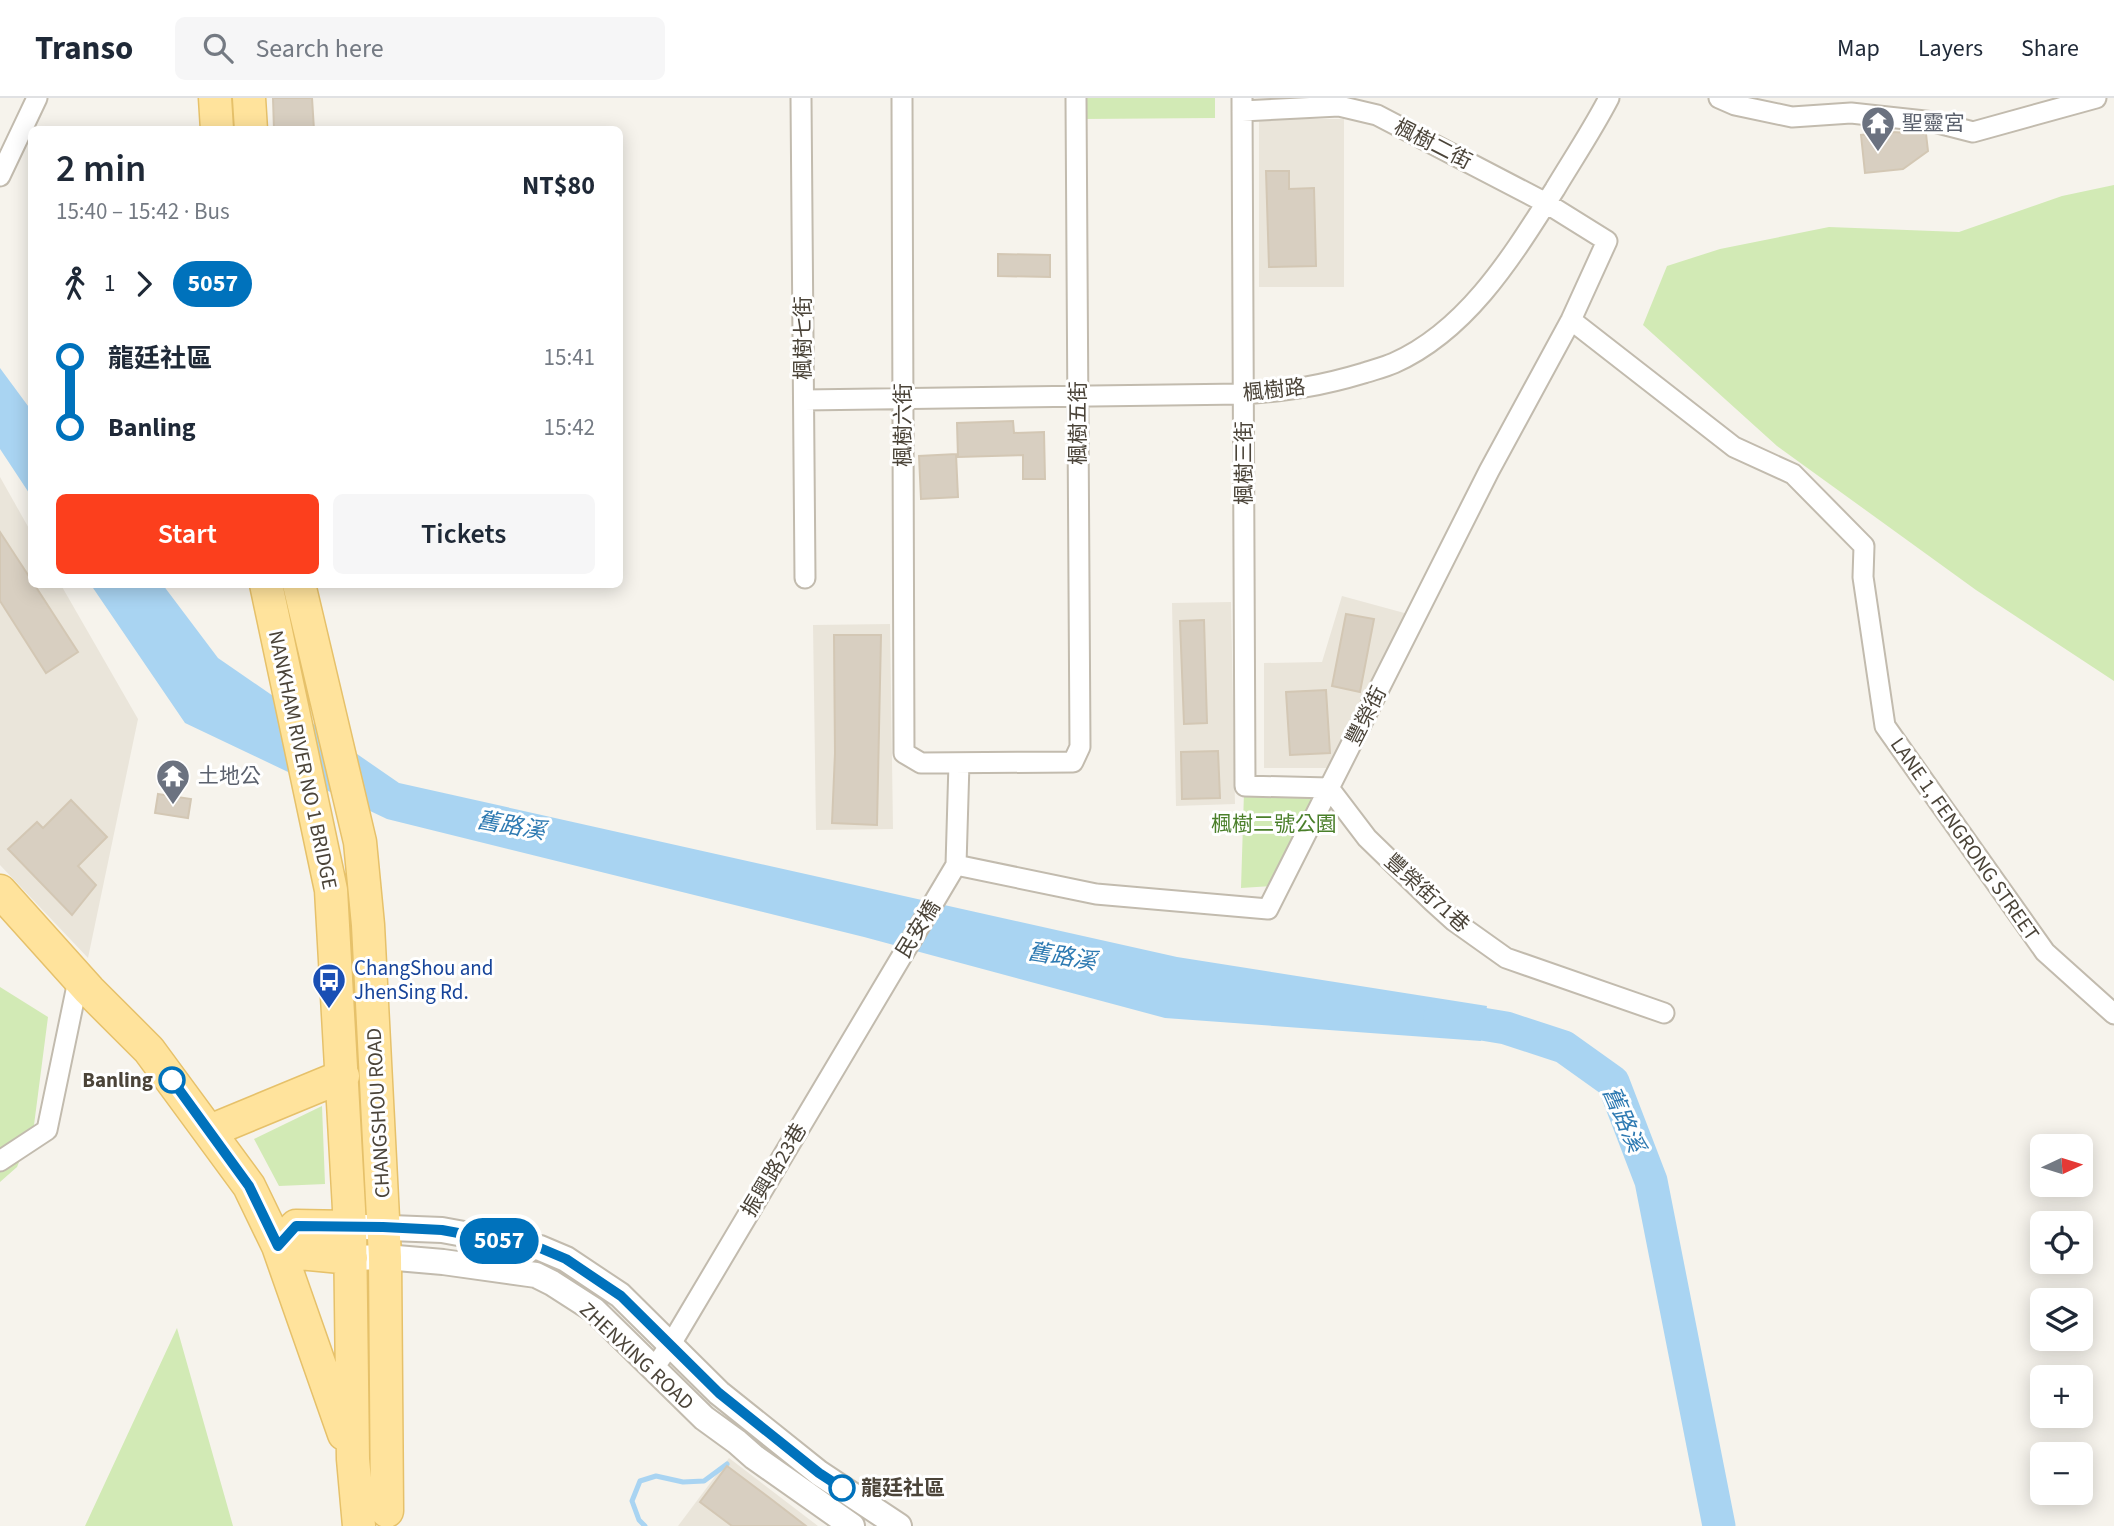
<!DOCTYPE html>
<meta charset="utf-8">
<style>
:root{--surface:#fff;--page:#f6f6f7;--text:#1f2937;--muted:#747a83;--line:#e0e1e3;--accent:#fc3f1d}
body{margin:0;font-family:"Source Sans 3","Noto Sans TC",sans-serif;background:var(--page);color:var(--text);height:100vh;display:flex;flex-direction:column;font-size:26px;white-space:nowrap}
*{box-sizing:border-box;margin:0}
p{font-size:23px;color:var(--muted)}
.icon{flex:none;width:38px;height:38px;fill:none;stroke:currentColor;stroke-width:2;stroke-linecap:round;stroke-linejoin:round}
.map{position:relative;flex:1;overflow:hidden}
.side{position:absolute;left:28px;top:28px;width:595px;height:462px;display:flex;flex-direction:column;background:var(--surface);border-radius:10px;box-shadow:0 4px 18px #0003}
.side>*{flex:none}
.badge{padding:0 14px;border-radius:23px;font-size:24px;line-height:46px}
.needle{width:46px;rotate:86deg}
.fabs{position:absolute;left:2030px;top:1036px;display:grid;gap:14px}
.fabs a{display:grid;place-items:center;width:63px;height:63px;border-radius:10px;background:var(--surface);box-shadow:0 4px 18px #0003;font-size:35px}
.map>.badge{position:absolute;translate:-50% -50%;box-shadow:0 0 0 4px #fff}
.legs{display:flex;align-items:center;gap:10px;height:77px;padding:0 28px;font-size:23px}
.legs p{margin-inline-start:auto}
.summary{display:flex;align-items:center;justify-content:space-between;height:119px;padding:0 28px}
h1{font-size:38px;font-weight:600;line-height:52px}
.button{display:flex;gap:14px;margin-top:auto;padding:14px 28px}
.button a{flex:1;height:80px;border-radius:10px;background:var(--accent);color:#fff;font-size:28px;font-weight:600;line-height:80px;text-align:center}
.button a+a{background:var(--page);color:var(--text)}
ul{padding:0 28px;list-style:none}
li{display:flex;align-items:center;gap:24px;height:70px;font-size:26px}
li i{display:grid;place-items:center;width:10px;height:100%;margin:0 9px;background:currentColor}
li i::after{content:'';width:18px;height:18px;margin:-9px;border:5px solid;border-radius:50%;background:var(--surface)}
li p{margin-inline-start:auto}
li:first-child i{background:linear-gradient(#0000 50%,currentColor 0)}
li:last-child i{background:linear-gradient(currentColor 50%,#0000 0)}
header{display:flex;align-items:center;gap:42px;box-sizing:border-box;height:98px;padding:0 35px;background:var(--surface);border-bottom:2px solid var(--line)}
header strong{font-size:33px}
nav{display:flex;gap:38px;margin-inline-start:auto;font-size:24px}
.search{width:490px;height:63px;background:var(--page);display:flex;align-items:center;gap:18px;box-sizing:border-box;padding:0 24px;border-radius:10px;color:var(--muted);font-size:26px}
.map>svg:first-child{display:block}
.residential{fill:#eae5da}
.green{fill:#d2eab5}
.water{fill:#a9d4f2}
.lines{fill:none;stroke-linecap:round;stroke-linejoin:round}
.stream{stroke:#a9d4f2;stroke-width:5}
.river{stroke:#a9d4f2;stroke-width:33}
.building{fill:#d8cfc1;stroke:#d3c7b4;stroke-width:2}
.minor-casing{stroke:#c2bbae;stroke-width:23}
.tertiary-casing{stroke:#c2bbae;stroke-width:28}
.primary-casing{stroke:#e6c16a;stroke-width:35}
.minor{stroke:#fff;stroke-width:19}
.tertiary{stroke:#fff;stroke-width:24}
.primary{stroke:#ffe39c;stroke-width:32}
.line-1-casing{stroke:#fff;stroke-width:16}
.line-1{stroke:#0072bc;stroke-width:10}
.stop-1-dot{fill:#fff;stroke:#0072bc;stroke-width:3.5}
.labels{text-anchor:middle;stroke-width:6;stroke-linejoin:round;paint-order:stroke}
.worship-label{font-size:21px;fill:#5b616d;stroke:#fff;text-anchor:start}
.street-label{font-size:21px;fill:#4b4439;stroke:#fff}
.park-label{font-size:21px;fill:#4a7f2a;stroke:#fff}
.transit-label{font-size:21px;fill:#164399;stroke:#fff;text-anchor:start}
.stop-label{font-size:21px;font-weight:bold;fill:#4b4439;stroke:#fff;text-anchor:end}
.water-label{font-size:23px;font-style:italic;fill:#2e7ab2;stroke:#fff}
</style>
<header>
<strong>Transo</strong>
<div class="search"><svg class="icon" aria-label="search" viewBox="0 0 24 24"><circle cx="10" cy="10" r="6"/><path d="M15 15l6 6"/></svg>Search here</div>
<nav><a>Map</a><a>Layers</a><a>Share</a></nav>
</header>
<div class="map">
<svg width="2114" height="1428" viewBox="0 0 2114 1428">
<rect width="100%" height="100%" fill="#f6f3ec"/>
<path class="residential" d="M1259,21h85v168h-85z
M0,379l31,55 1,52 29,1 77,134 -50,239 -88,-93z
M1342,498l66,18 -76,154h-68v-105l58,-1z
M1231,504l4,202 -59,2 -4,-203z
M890,526l3,205 -77,1 -3,-205z
M729,1360l89,68h-140z"/>
<path class="green" d="M1083,0h132v20l-132,1z
M2114,87v496l-138,-91 -199,-144 -134,-121 24,-59 53,-17 109,-22 130,5 103,-36z
M1244,694l83,1 -53,93 -33,2z
M0,889l48,30 -14,108 -17,42 -17,15z
M322,1008l3,78 -46,2 -25,-47z
M177,1230l56,198h-148z"/>
<path class="water" d="M0,270l31,42v86l-31,-47z
M91,487h72l55,73 181,125 778,174 310,49 -6,35 -316,-23 -301,-81 -477,-118 -202,-96z"/>
<g class="lines">
<path class="stream" d="M645,1428l-6,-6 -7,-19 8,-20 16,-5 27,6 21,-1 23,-17"/>
<path class="river" d="M1440,919l66,11 58,19 49,35 38,99 68,345"/>
</g>
<path class="building" d="M273,0h39l2,32h-40z
M1892,34l34,2 2,17 -25,18 -38,4 -4,-38z
M1266,73h23v18l25,-1 2,78 -47,1z
M998,156l52,1v22l-52,-1z
M1013,323l1,12 30,-1 1,47h-22v-24l-65,2 -1,-34z
M956,356l2,43 -37,2 -2,-43z
M0,434l32,49v3h2l44,68 -32,21 -46,-72z
M1346,516l28,5 -14,73 -28,-6z
M1204,522l3,103 -23,1 -4,-103z
M834,537h47l-4,190 -45,-2 3,-70z
M1326,592l4,63 -40,2 -4,-63z
M1218,653l2,47 -38,1 -1,-47z
M158,696l33,5 -3,19 -33,-5z
M71,702l36,37 -29,29 18,19 -24,30 -64,-66 29,-27 6,6z
M727,1368l44,33 35,27h-74l-32,-24z"/>
<g class="lines">
<g class="minor-casing">
<path id="minor" d="M801,0l4,480
M902,0l2,655 17,10 152,-1 7,-15 -4,-649
M1719,0l16,7 57,12 59,-4 83,9 39,10 123,-34
M1242,1l3,687 84,2 38,50 66,64 21,19 52,37 158,55
M0,78l37,-78
M1571,222l163,127 59,27 71,72 -1,31 22,149 160,226 69,62
M804,302l439,-6c45,-3 78,-8 121,-21 9,-3 21,-6 30,-10 74,-33 119,-108 161,-174 18,-30 38,-60 54,-91
M956,767l140,29 172,15 221,-438 82,-151 36,-79 -61,-38 -169,-88 -38,-9 -97,5
M0,1063l47,-31 32,-154
M653,1271l18,-25 285,-479 3,-102"/>
</g>
<g class="tertiary-casing">
<path id="tertiary" d="M365,1129l77,3 98,18 26,11 54,36 99,98 100,80 80,53
M351,1160l34,-1 58,5 93,13 16,8 42,27 110,108 33,24 17,15 98,69"/>
</g>
<g class="primary-casing">
<path id="primary" d="M215,0l2,32
M249,0l2,32
M266,486l65,306 19,337 3,232 6,67
M299,486l61,258 8,83 17,332 2,254
M0,793l89,99 60,60 100,136 29,60 66,188
M210,1033l133,-55
M278,1148l18,-20 54,1
M278,1148l21,7 52,5"/>
</g>
<use href="#minor" class="minor"/>
<use href="#tertiary" class="tertiary"/>
<use href="#primary" class="primary"/>
</g>
<g class="lines">
<g class="line-1-casing">
<path id="line-1" d="M172,982l77,106 29,60 18,-20 87,1 59,3 98,18 26,11 55,37 98,97 100,80 23,15"/>
</g>
<use href="#line-1" class="line-1"/>
</g>
<defs>
<g id="temple-pin" transform="scale(1.75)"><path d="M0 17L-7.5 6A9.5 9.5 0 1 1 7.5 6Z" fill="#6b7280" stroke="#fff"/><path d="M0-6L5-2H3V0L6.5 2.5H4V6H1.5V3h-3V6H-4V2.5H-6.5L-3 0V-2H-5Z" fill="#fff"/></g>
<g id="bus-pin" transform="scale(1.75)"><path d="M0 17L-7.5 6A9.5 9.5 0 1 1 7.5 6Z" fill="#1a4fb4" stroke="#fff"/><path d="M-5-6H5V4H4V6H2V4H-2V6H-4V4H-5ZM-3.5-4V0h7V-4ZM-3.5 1.2v1.5H-2V1.2ZM2 1.2v1.5H3.5V1.2Z" fill="#fff"/></g>
</defs>
<g fill-rule="evenodd">
<use href="#temple-pin" x="1878" y="25"/>
<use href="#temple-pin" x="173" y="678"/>
<use href="#bus-pin" x="329" y="882"/>
</g>
<g class="stop-1-dot">
<circle cx="172" cy="982" r="12"/>
<circle cx="842" cy="1390" r="12"/>
</g>
<g class="labels">
<g class="worship-label">
<text x="1902" y="32">聖靈宮</text>
<text x="198" y="685">土地公</text>
</g>
<g class="street-label">
<text transform="translate(1433 46) rotate(27)" y="7">楓樹二街</text>
<text transform="translate(803 240) rotate(-90)" y="7">楓樹七街</text>
<text transform="translate(1274 292) rotate(-6)" y="7">楓樹路</text>
<text transform="translate(1078 325) rotate(-90)" y="7">楓樹五街</text>
<text transform="translate(903 327) rotate(-90)" y="7">楓樹六街</text>
<text transform="translate(1244 365) rotate(-90)" y="7">楓樹三街</text>
<text transform="translate(1366 618) rotate(-63)" y="7">豐榮街</text>
<text transform="translate(303 662) rotate(78)" y="7">NANKHAM RIVER NO 1 BRIDGE</text>
<text transform="translate(1965 741) rotate(55)" y="7">LANE 1, FENGRONG STREET</text>
<text transform="translate(1427 795) rotate(42)" y="7">豐榮街71巷</text>
<text transform="translate(918 831) rotate(-58)" y="7">民安橋</text>
<text transform="translate(378 1015) rotate(-93)" y="7">CHANGSHOU ROAD</text>
<text transform="translate(774 1072) rotate(-59)" y="7">振興路23巷</text>
<text transform="translate(637 1258) rotate(43)" y="7">ZHENXING ROAD</text>
</g>
<g class="park-label">
<text x="1274" y="733">楓樹二號公園</text>
</g>
<g class="transit-label">
<text x="354" y="877">ChangShou and<tspan x="354" dy="24">JhenSing Rd.</tspan></text>
</g>
<g class="stop-label">
<text x="153" y="989">Banling</text>
<text x="861" y="1397" text-anchor="start">龍廷社區</text>
</g>
<g class="water-label">
<text transform="translate(511 727) rotate(10)" y="8">舊路溪</text>
<text transform="translate(1062 858) rotate(9)" y="8">舊路溪</text>
<text transform="translate(1624 1021) rotate(66)" y="8">舊路溪</text>
</g>
</g>
</svg>
<div class="fabs">
<a><svg class="needle" viewBox="-14 -14 28 28"><path d="M0-13l5 13h-10z" fill="#e53935"/><path d="M0 13l5-13h-10z" fill="#747a83"/></svg></a>
<a><svg class="icon" aria-label="locate" viewBox="0 0 24 24"><circle cx="12" cy="12" r="6"/><path d="M12 2v4M12 18v4M2 12h4M18 12h4"/></svg></a>
<a><svg class="icon" aria-label="layers" viewBox="0 0 24 24"><path d="M12 4l9 5-9 5-9-5zM3 14l9 5 9-5"/></svg></a>
<a>+</a>
<a>−</a>
</div>
<b class="badge" style="left:499px;top:1143px;background:#0072bc;color:#fff">5057</b>
<section class="side">
<div class="summary"><div><h1>2 min</h1><p>15:40 – 15:42 · Bus</p></div><b>NT$80</b></div>
<div class="legs"><svg class="icon" aria-label="walk" viewBox="0 0 24 24"><circle cx="13" cy="4" r="2"/><path d="M13 8l-2 6 4 7M11 14l-3 7M7 12l3-4h3l4 4"/></svg>1<svg class="icon" aria-label="forward" viewBox="0 0 24 24"><path d="M9 5l7 7-7 7"/></svg><b class="badge" style="background:#0072bc;color:#fff">5057</b></div>
<ul>
<li><i style="color:#0072bc"></i><b>龍廷社區</b><p>15:41</p></li>
<li><i style="color:#0072bc"></i><b>Banling</b><p>15:42</p></li>
</ul>
<div class="button"><a>Start</a><a>Tickets</a></div>
</section>
</div>
